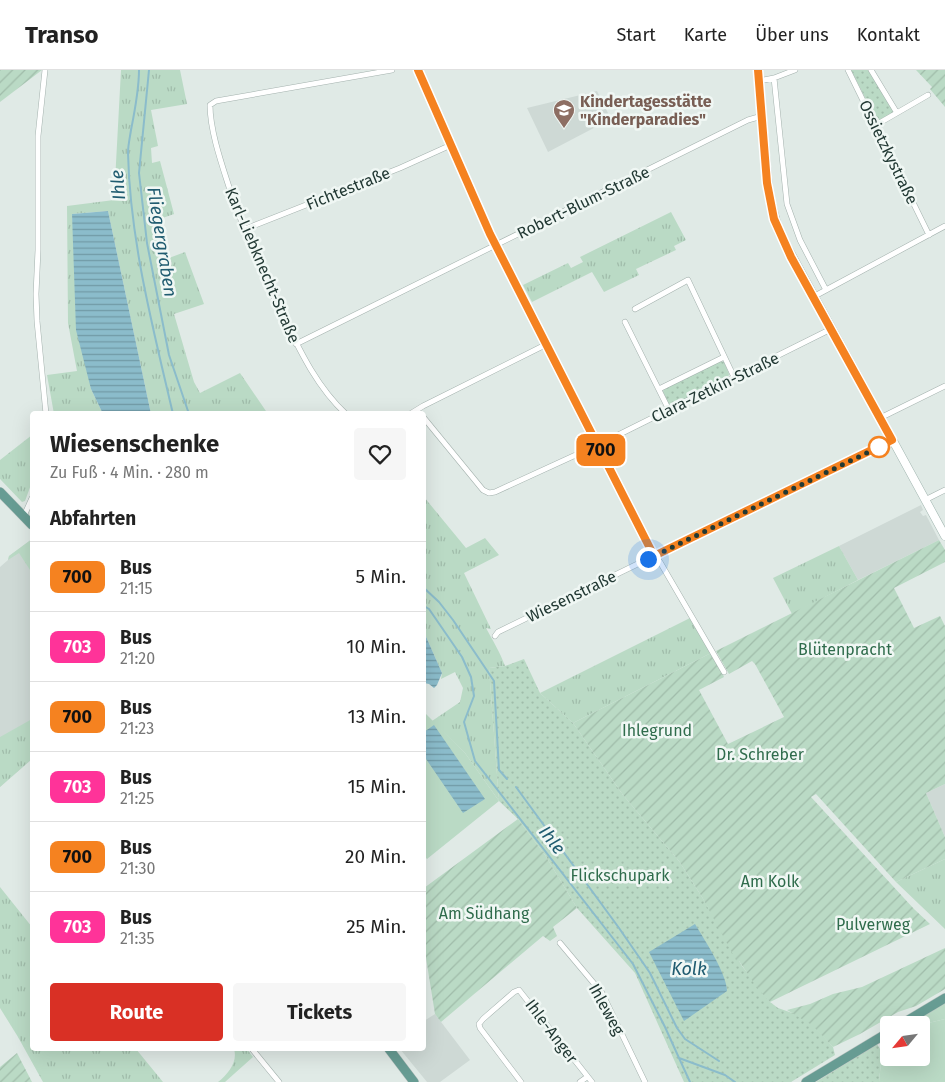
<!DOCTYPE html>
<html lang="de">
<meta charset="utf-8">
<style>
:root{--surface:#fff;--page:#f6f6f6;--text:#222;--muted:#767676;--line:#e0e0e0;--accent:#d93025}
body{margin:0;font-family:"Fira Sans",sans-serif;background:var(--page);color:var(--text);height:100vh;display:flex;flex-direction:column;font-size:19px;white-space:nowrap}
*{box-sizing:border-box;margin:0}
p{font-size:16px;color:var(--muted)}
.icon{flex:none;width:28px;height:28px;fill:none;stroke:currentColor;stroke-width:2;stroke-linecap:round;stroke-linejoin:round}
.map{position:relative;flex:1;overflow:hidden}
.details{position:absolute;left:30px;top:341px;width:396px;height:640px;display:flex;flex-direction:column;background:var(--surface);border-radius:5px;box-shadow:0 5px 20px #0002}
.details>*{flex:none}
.badge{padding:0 10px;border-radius:8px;font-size:18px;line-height:32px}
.needle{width:32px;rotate:241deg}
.fabs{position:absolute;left:880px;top:946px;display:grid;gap:10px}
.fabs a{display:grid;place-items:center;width:50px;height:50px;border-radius:5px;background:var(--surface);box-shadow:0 5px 20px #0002;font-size:25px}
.you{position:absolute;width:25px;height:25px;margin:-12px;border:4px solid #fff;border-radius:50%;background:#1a73e8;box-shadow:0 0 0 8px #1a73e833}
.map>.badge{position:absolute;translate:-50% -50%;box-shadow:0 0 0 2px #fff}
h2{padding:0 20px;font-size:19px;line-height:45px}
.round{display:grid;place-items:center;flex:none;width:52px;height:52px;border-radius:5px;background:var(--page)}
.overview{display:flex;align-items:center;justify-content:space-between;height:85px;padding:0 20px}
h1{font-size:24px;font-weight:700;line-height:38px}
.cta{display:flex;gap:10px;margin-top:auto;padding:10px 20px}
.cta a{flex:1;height:58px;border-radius:5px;background:var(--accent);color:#fff;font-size:20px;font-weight:700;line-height:58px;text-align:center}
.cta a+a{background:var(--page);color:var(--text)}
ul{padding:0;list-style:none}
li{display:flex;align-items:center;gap:15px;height:70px;padding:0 20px;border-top:1px solid var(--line)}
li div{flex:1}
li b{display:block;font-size:19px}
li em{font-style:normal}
li .badge{min-width:55px;font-weight:700;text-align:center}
header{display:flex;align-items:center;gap:30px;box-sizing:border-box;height:70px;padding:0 25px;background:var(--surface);border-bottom:1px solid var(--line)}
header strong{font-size:24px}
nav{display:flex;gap:28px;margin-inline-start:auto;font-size:18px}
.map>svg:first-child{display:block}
.built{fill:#ced9d5}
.grass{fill:url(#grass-tufts)}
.park{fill:url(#park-dots)}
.garden{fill:url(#garden-furrows)}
.pitch{fill:#badac5}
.water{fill:url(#water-rules)}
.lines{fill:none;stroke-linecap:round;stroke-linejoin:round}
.stream{stroke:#8bbccb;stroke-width:2}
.minor-casing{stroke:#a3b1ad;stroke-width:6}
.secondary-casing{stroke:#a0b5af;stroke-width:9}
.primary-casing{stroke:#bdc4c2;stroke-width:10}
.minor{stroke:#fff;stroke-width:5}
.secondary{stroke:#fff;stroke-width:8}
.primary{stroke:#679c93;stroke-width:9}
.line-casing{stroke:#fff;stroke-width:11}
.line{stroke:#f58220;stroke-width:8}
.walk{stroke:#223934;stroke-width:5;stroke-dasharray:0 9}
.stop-dot{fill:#fff;stroke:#f58220;stroke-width:2.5}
.labels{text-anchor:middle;stroke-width:5;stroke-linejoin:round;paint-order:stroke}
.education-label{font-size:16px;font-weight:bold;fill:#785e54;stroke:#f0f7f4;text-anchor:start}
.street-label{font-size:16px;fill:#223934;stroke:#f0f7f4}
.park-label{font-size:16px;fill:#2f6c4c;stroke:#f0f7f4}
.water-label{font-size:18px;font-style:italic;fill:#205c70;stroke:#f0f7f4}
</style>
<header>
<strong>Transo</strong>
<nav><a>Start</a><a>Karte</a><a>Über uns</a><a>Kontakt</a></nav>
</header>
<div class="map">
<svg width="945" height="1012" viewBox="0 0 945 1012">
<defs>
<pattern id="grass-tufts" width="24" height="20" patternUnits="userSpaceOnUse" patternTransform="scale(1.25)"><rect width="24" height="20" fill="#badac5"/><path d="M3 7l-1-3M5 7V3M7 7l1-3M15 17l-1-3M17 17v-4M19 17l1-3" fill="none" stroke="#a0bcaa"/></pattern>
<pattern id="park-dots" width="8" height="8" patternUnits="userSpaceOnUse" patternTransform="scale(1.25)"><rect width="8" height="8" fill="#badac5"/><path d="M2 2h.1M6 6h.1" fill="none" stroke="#a0bcaa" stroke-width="1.8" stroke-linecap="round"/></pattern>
<pattern id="garden-furrows" width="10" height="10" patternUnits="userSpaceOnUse" patternTransform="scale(1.25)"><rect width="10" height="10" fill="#badac5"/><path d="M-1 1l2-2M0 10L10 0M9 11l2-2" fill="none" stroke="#a0bcaa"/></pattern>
<pattern id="water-rules" width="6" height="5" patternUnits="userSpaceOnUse" patternTransform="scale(1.25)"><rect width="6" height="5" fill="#8bbccb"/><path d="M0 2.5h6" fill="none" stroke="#719aa6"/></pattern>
</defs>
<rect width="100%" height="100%" fill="#e0eae6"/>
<path class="built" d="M597,21l14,28 -63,33 -21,-44z
M921,435l2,5 -3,2 3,4 3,-1 13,25 -81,40 -19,-34z
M32,469v220l-32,28v-220l8,-7 1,-4z
M945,714v53l-19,-44z
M435,944l35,46 -30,22h-13l-27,-33h24v-28z"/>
<path class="grass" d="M121,0h59l7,34 -36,6 7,36 -7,2 1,15 8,-2 14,53 -20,7 7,40 24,-9 19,52 -30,10 20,68 6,11 40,-20 28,41h-117l-43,-203 -36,3 19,175 12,25h-49l-7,-39 30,-4 -9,-48 -1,-117 47,-6z
M671,142l15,28 -12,6 2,4 -40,19 3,6 -35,17 -12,-20 -60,30 -9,-17 45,-22 3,5 12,-6 -3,-5z
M32,365v47l-7,19 -3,1 -22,-23v-19z
M424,427l42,51 19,-10 14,17 -35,18 27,56 -5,-1c7,13 14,24 19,38l-16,2 10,133 -34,-48 -33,-32 28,-19 3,-14 -8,-16 -14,7 1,-6 -18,-41z
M32,469v34l-13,-20 -11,7 1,-4z
M839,476l19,34 -66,34 -19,-36z
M690,548l21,35 -138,70 -33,-30z
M32,649v40l-32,28v-50z
M945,789v70l-49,-47z
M0,817l32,40v122h104l27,33h-120l-25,-45 -18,-29z
M945,932v17l-25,6h-13z
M234,979h13l6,8 -28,25h-7c10,-8 20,-20 16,-33z"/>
<path class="park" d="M851,0h18l24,40v3l-16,8z
M720,291l4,1 5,12 -1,4 -55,27 -5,-1 -5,-13 2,-3z
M524,589l16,34 33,30 50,72 56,66 23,36 40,69 28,36 8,6 20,7 15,10 20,22 2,8 -44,27h-107l-49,-109 -58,-65 -32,-53 -27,-36 -19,-18 -10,-133 16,-2z
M877,974l5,8 -3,30h-63z"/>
<path class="garden" d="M0,0h42l-42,32z
M916,0h29v37l-15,-18 2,-2z
M939,470l6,10v12l-51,26 20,40 26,-12 5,10v158l-19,9 19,44v22l-49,23 -80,-88 -5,3 103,112 16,15 -160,78 -12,-13 -19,-28 -2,1 -35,-65 -23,-36 -56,-66 -50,-72 138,-70 13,24 -25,13 29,54 56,-27 -29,-53 -3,-3 -23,13 -13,-23z
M518,749l27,36 32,53 -24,19 4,9 -7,5 -7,-5 -102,86 -6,-8 -9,-56 -2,1v-71z
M945,878v41l-29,17 -18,6 -38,22 -27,13 -21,-22 -25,-15 23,-6 23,-10 29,-7z
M17,983l15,29h-32v-15z"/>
<path class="pitch" d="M425,643l40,40 34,48 -72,58 -2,-2 -1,-5z
M945,949v63h-66l3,-30 7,-9v15h32v-33h-1z"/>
<path class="water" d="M108,141l43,203h-48l-12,-25 -15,-59 -4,-116z
M424,562l18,41 -5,12 -3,3 -5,-4 -5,-1z
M434,655l51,74 -22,14 -39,-57v-24z
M695,854c9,15 32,50 32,67l-43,30 -35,-69z"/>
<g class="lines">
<path class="stream" d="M139,0c0,20 -4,40 -8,60 -1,7 -3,15 -3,23 2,88 25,175 45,261
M149,0l-10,103 8,70 22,112 20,59
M424,518l15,14 14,18 41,61 5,89 8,9
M424,536l5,3 33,48 9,20 3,19 -10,26 11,39 158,203 32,63 14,31 46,17 10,7
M516,717l103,141 31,45 27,55 8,11 34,22
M679,988l11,24"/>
<g class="minor-casing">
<path id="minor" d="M45,0l-7,66v114l-2,44 1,27 9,93
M418,0l78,175 155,305 9,12 64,110
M848,0l81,165
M871,0l26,43
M774,8l13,126 13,36 26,50
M759,11l15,-3 21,-8
M876,55l52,-30
M245,159l155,-61 51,-23
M813,227l132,-71
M635,239l53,-29 46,97
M625,252l44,88
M296,274l452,-224 14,-4
M659,319l65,-32
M346,344c-29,-27 -46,-63 -63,-98 -20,-41 -38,-83 -53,-126 -8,-25 -20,-59 -20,-85l6,-4 176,-31
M410,344l13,-8 124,-62
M424,348l59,72 6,3 6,-1 109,-50 227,-113
M880,348l65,-32
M925,430l20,-10
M24,446l8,-18
M495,566l3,-4 394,-192
M560,873l42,50 43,89
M252,979l27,33
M521,1012l-41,-54 -1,-4 4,-5 31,-27 5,-2 73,92
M580,1012l7,-5"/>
</g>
<g class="secondary-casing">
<path id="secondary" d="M758,0l11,125 10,37 166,304"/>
</g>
<g class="primary-casing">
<path id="primary" d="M0,422l32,33
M900,955l45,-27
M389,979l25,33
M806,1012l83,-50"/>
</g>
<use href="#minor" class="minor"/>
<use href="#secondary" class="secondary"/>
<use href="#primary" class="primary"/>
</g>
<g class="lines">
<g class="line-casing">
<path id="line" d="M418,0l72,164 164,322 238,-116 -101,-183 -17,-38 -7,-36 -9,-113"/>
</g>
<use href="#line" class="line"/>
<path class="walk" d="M648,489l231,-112"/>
</g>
<defs>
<g id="school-pin" transform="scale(1.125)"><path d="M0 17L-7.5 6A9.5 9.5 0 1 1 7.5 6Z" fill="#8d6e63" stroke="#f0f7f4"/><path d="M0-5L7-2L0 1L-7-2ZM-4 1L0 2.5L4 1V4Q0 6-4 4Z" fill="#fff"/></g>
</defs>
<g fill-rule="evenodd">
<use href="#school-pin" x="564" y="40"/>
</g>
<circle class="stop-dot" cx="879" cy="377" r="10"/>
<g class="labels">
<g class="education-label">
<text x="580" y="37">Kindertagesstätte<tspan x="580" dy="18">"Kinderparadies"</tspan></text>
</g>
<g class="street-label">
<text transform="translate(889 82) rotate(64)" y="6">Ossietzkystraße</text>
<text transform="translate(348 118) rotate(-22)" y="6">Fichtestraße</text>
<text transform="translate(583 132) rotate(-26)" y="6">Robert-Blum-Straße</text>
<text transform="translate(263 195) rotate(67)" y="6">Karl-Liebknecht-Straße</text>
<text transform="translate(715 317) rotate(-26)" y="6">Clara-Zetkin-Straße</text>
<text transform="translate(571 526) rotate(-26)" y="6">Wiesenstraße</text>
<text transform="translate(607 939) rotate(61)" y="6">Ihleweg</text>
<text transform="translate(552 961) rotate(53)" y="6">Ihle-Anger</text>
</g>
<g class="park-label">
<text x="845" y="585">Blütenpracht</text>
<text x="657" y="666">Ihlegrund</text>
<text x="760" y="690">Dr. Schreber</text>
<text x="620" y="811">Flickschupark</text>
<text x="770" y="817">Am Kolk</text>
<text x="484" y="849">Am Südhang</text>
<text x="873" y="860">Pulverweg</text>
</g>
<g class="water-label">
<text transform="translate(118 115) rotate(-95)" y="6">Ihle</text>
<text transform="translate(162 172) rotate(81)" y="6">Fliegergraben</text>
<text transform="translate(552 770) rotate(52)" y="6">Ihle</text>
<text x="689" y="905">Kolk</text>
</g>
</g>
</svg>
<div class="fabs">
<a><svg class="needle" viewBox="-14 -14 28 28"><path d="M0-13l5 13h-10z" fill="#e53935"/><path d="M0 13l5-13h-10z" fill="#767676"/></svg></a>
</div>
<div class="you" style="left:648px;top:489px"></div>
<b class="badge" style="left:601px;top:380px;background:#f58220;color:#111">700</b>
<section class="details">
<div class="overview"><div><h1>Wiesenschenke</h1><p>Zu Fuß · 4 Min. · 280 m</p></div><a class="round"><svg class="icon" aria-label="heart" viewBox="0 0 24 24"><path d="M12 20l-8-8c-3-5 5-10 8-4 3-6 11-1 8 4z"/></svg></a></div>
<h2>Abfahrten</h2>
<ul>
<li><span class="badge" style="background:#f58220;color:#111">700</span><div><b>Bus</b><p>21:15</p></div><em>5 Min.</em></li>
<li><span class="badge" style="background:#f39;color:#fff">703</span><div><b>Bus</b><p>21:20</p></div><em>10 Min.</em></li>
<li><span class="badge" style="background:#f58220;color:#111">700</span><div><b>Bus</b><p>21:23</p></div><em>13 Min.</em></li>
<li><span class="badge" style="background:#f39;color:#fff">703</span><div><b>Bus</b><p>21:25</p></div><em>15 Min.</em></li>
<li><span class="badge" style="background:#f58220;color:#111">700</span><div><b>Bus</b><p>21:30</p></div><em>20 Min.</em></li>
<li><span class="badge" style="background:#f39;color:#fff">703</span><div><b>Bus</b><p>21:35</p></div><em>25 Min.</em></li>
</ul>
<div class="cta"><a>Route</a><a>Tickets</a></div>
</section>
</div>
